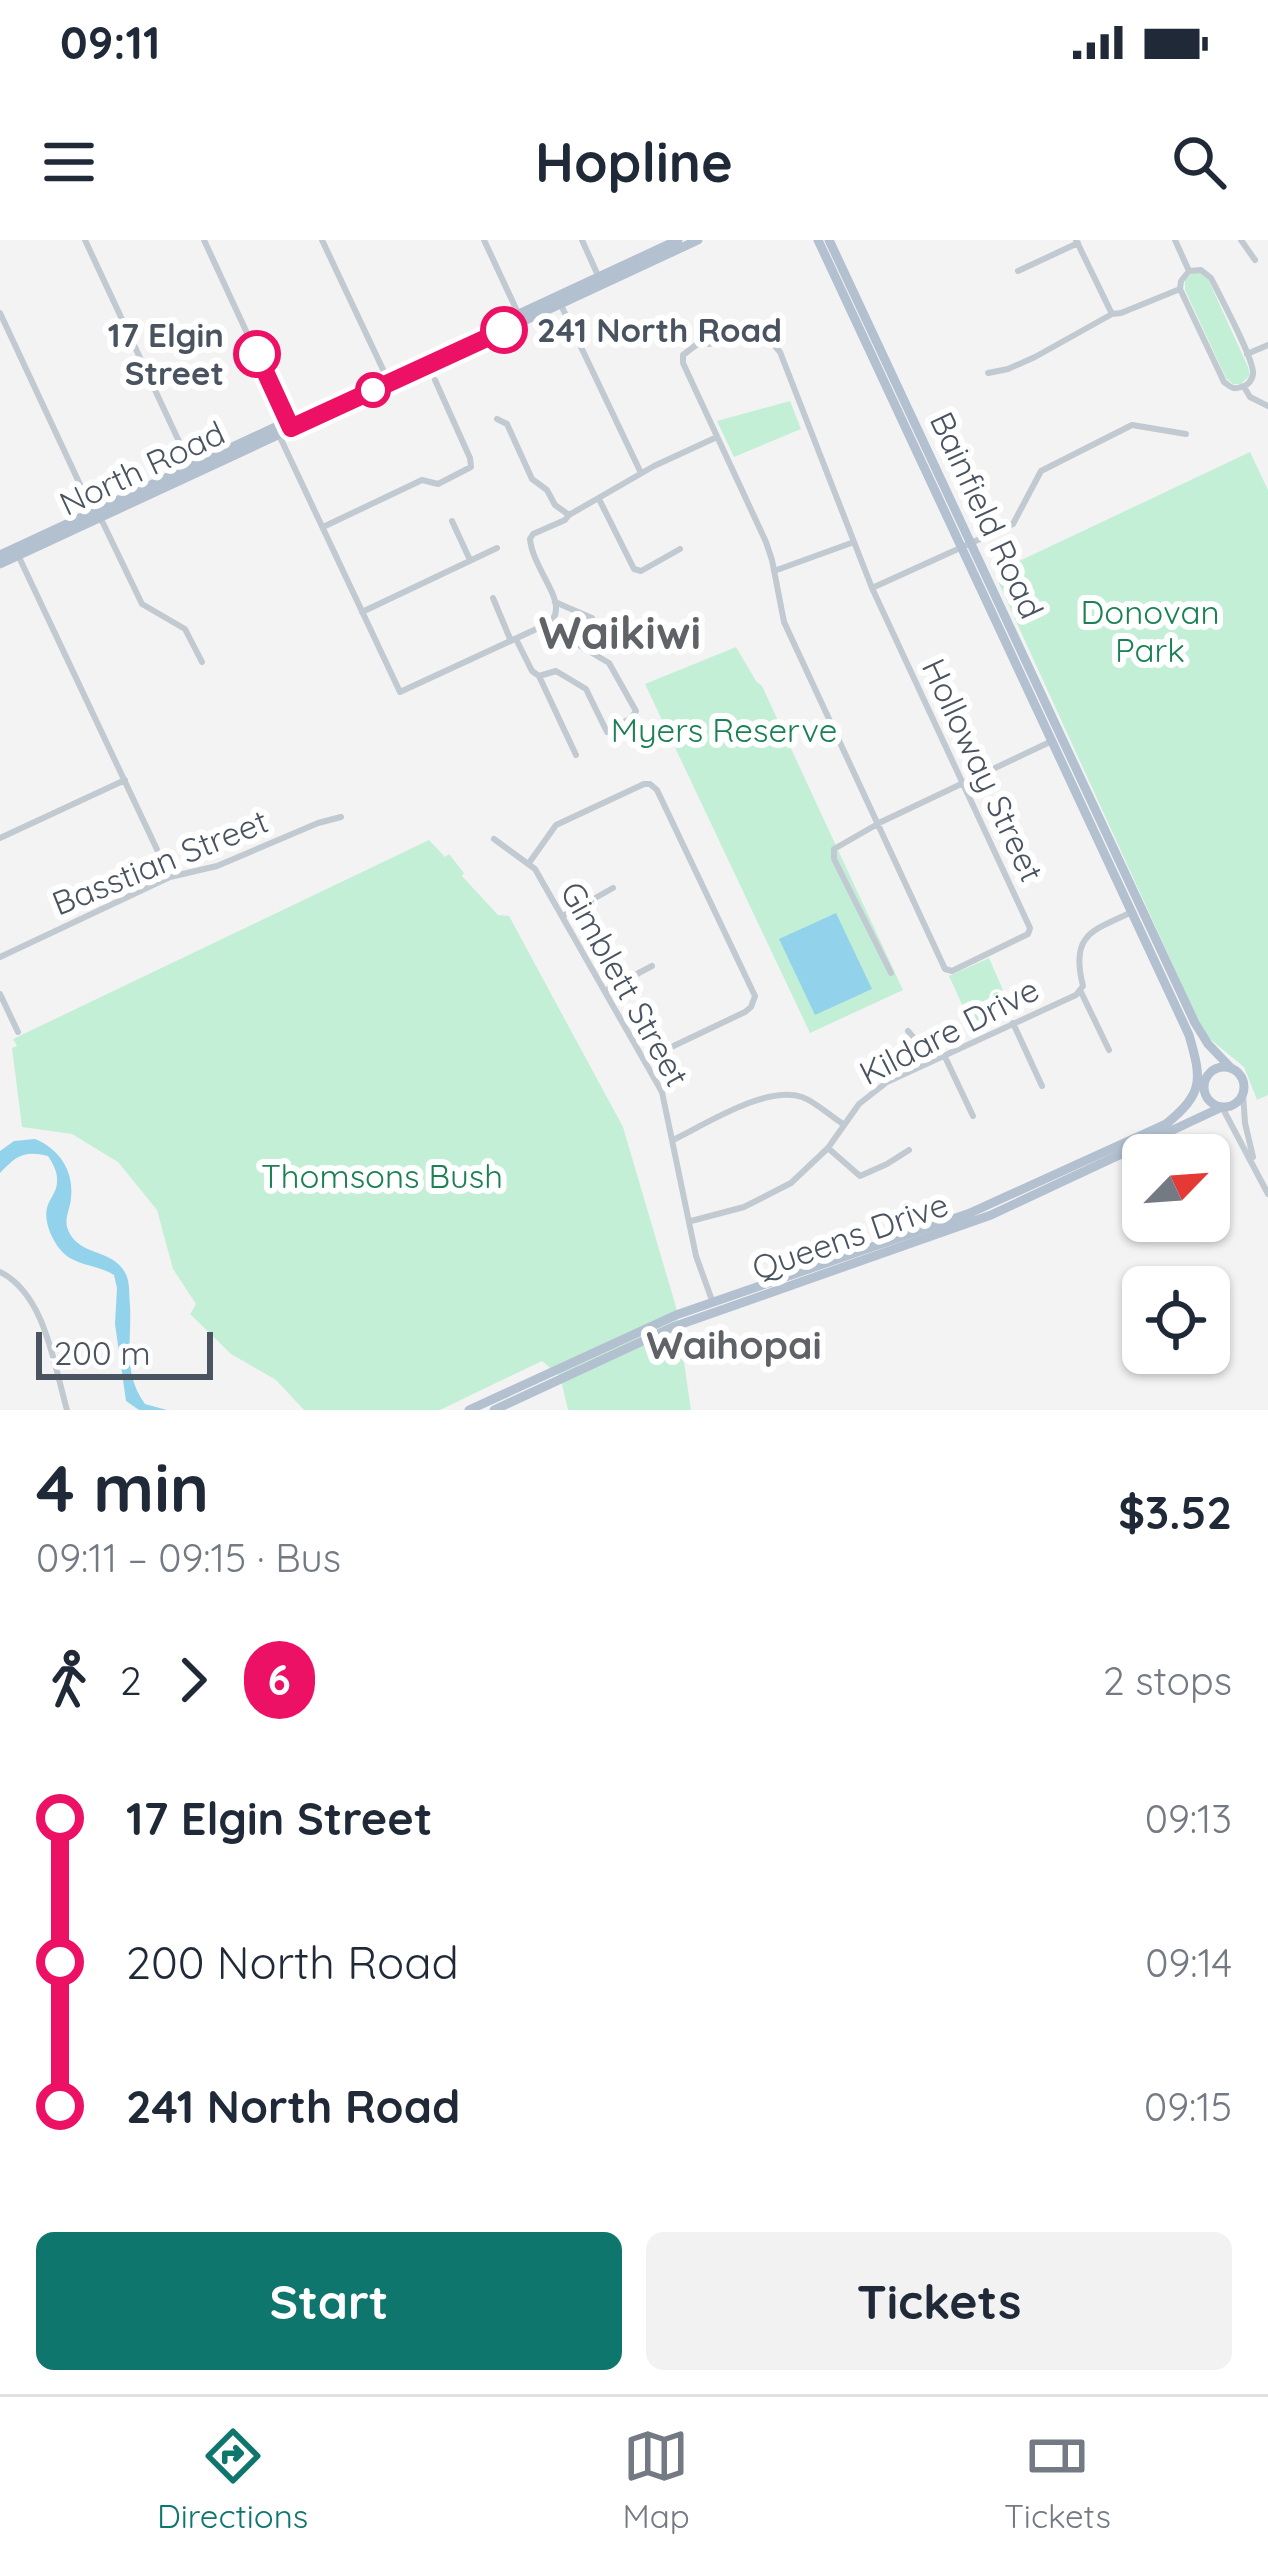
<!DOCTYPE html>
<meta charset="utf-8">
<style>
:root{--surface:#fff;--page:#f2f2f3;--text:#1f2937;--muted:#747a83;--line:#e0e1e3;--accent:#0f766e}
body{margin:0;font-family:Quicksand,sans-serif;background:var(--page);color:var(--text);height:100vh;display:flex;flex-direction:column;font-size:45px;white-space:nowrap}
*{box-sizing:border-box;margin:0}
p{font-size:39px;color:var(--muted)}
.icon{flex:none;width:66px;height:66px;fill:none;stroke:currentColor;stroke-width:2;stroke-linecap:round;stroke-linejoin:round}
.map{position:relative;height:1170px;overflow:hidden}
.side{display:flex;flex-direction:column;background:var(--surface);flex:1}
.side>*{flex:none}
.badge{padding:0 24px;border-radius:39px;font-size:42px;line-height:78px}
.needle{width:78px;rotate:65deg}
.fabs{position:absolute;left:1122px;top:894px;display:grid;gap:24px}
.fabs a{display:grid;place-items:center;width:108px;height:108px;border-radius:18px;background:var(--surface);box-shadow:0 3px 9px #0004;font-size:60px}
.scale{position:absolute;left:36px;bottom:30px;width:177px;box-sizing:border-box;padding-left:12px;border:6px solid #4a5460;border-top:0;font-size:33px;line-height:42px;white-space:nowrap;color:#4a5460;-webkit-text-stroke:9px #fff;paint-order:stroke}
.map>.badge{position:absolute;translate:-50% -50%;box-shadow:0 0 0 6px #fff}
.legs{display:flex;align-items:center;gap:18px;height:132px;padding:0 36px;font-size:39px}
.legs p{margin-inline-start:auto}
.overview{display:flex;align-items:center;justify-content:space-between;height:204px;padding:0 36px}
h1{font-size:66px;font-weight:700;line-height:90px}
.primary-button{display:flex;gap:24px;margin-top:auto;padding:24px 36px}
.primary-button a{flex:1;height:138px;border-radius:18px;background:var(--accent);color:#fff;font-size:48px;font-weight:700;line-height:138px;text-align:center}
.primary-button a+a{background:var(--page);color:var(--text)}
ul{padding:0 36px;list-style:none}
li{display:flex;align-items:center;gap:42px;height:144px;font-size:45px}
li i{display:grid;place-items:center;width:18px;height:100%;margin:0 15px;background:currentColor}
li i::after{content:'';width:30px;height:30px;margin:-15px;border:9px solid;border-radius:50%;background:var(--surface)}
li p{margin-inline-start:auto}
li:first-child i{background:linear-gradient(#0000 50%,currentColor 0)}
li:last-child i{background:linear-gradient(currentColor 50%,#0000 0)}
.status{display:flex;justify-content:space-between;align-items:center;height:84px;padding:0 60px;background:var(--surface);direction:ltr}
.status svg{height:33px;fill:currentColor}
header{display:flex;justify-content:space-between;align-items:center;height:156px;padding:0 36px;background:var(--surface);font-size:54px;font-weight:700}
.tab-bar{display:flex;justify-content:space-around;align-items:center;height:168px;border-top:3px solid var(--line);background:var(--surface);font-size:33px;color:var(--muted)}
.tab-bar a{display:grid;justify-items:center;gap:6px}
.tab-bar .active{color:var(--accent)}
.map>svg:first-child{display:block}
.green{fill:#c4efd7}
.water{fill:#92d3eb}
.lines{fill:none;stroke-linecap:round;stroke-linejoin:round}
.minor{stroke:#c1c9d1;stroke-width:6}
.major{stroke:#b3c0d0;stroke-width:9}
.line-1-casing{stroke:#fff;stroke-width:27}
.line-1{stroke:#ec1165;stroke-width:18}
.stop-1-dot{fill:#fff;stroke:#ec1165;stroke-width:6}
.labels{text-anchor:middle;stroke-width:12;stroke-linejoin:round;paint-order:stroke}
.stop-label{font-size:33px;font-weight:bold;fill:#4a5460;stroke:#fff;text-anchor:start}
.street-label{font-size:33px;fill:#4a5460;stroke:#fff}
.park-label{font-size:33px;fill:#1b8154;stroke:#fff}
.quarter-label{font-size:39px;font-weight:bold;fill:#5f6267;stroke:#fff}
.district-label{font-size:45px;font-weight:bold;fill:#5f6267;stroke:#fff}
</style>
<div class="status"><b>09:11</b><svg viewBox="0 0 49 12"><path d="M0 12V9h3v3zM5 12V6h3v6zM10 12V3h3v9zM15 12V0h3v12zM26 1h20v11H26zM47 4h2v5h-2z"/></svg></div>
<header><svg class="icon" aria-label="menu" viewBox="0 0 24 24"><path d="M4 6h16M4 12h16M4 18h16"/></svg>Hopline<svg class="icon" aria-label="search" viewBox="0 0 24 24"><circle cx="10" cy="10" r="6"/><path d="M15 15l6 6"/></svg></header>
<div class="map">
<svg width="1268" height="1170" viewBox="0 0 1268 1170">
<rect width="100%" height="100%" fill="#f4f3f3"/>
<path class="green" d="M1194,32l8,1 6,6 40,88 2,8 -9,9h-8l-7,-6 -41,-88v-11z
M790,161l11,28 -67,28 -17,-36z
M1250,212l18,38v605l-11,5 -13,-33 -39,-32 -211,-462z
M736,407l20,34 6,5 141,304 -93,43 -165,-349z
M429,600l16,17 4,-3 15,19 -2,3 36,39 11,1 114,211 53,180 15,103h-123l-8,-34 -18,-15 -102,49h-136l-28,-30 -45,-26 -41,-40 6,-10 -23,-35 -16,-59 -39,-48 -46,-28 -50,-7 -10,-79 5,-2 -4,-7z
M989,718l14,32 -17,10 3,28 -13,7 -27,-59z"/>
<path class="water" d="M836,673l36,76 -57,26 -36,-76z
M35,899c24,10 39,31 36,59 -1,13 -9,23 -1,36 13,23 47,15 57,43 3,8 2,20 3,28 2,38 -8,67 15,99l22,6h-28l-13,-9 -11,-77 2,-36 -3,-13c-14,-9 -31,-9 -44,-17 -14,-8 -27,-34 -23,-50 2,-9 10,-16 10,-26 1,-10 -4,-18 -9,-26 -24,-6 -32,0 -48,17v-22l14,-10z"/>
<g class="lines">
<path class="minor" d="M85,0l105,225
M204,0l84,182
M322,0l65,138
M484,0l34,73
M582,0l18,40
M1076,0l36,74
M1175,0l14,31 -8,10 -1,8 44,93c7,5 8,8 17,5 6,-1 11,-6 12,-13 2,-13 -34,-80 -42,-96l-10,-8 -12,1
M1241,0l14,20
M1018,31l60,-28
M561,65l80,168
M0,73l90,193 13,17 39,81 43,25 17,33
M764,99l8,4 8,9 92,236 158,340 -2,6 -76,37 -7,-2 -161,-347 -12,-62 -6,-18 -83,-179v-8l13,-10z
M1247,114l21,-9
M988,133l20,-4 27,-12 77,-43 9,-1 59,-24
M1244,147l6,10 18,9
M497,179l10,5 25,55 15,11 8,15 14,10
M279,195l121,257 145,-67c7,-5 11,-7 11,-17 0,-18 -24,-45 -26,-69l3,-5 32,-14 4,-5 85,-49 63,-29
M599,259l35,70 7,2 39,-22
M452,281l18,39
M323,287l99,-47 16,4 33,-17 -1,-9 -35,-78
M18,315l152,322
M774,331l80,-29
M872,348l141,-64 28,-53 91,-46 54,9
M493,358l18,43
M555,362l37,16
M362,372l135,-64
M516,399l16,32 7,5 37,79
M539,436l17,-5 30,18 21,43 24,-14 5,-7 -27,-48 -64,-38
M0,598l125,-58
M494,599l41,30 127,223 34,164 17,47
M529,623l27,-38 88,-41h6l7,6 98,206 -4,11 -6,5 -101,48
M563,676l50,-28
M0,717l170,-80 47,-11 101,-43 23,-6
M891,733l-57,-114v-10l47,-27 171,-81
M605,751l47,-25
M1081,752l28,58
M0,754l18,38
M1013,783l29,63
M908,791l11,13 9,19
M945,817l28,59
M1243,854l2,29 8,34
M1222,867l46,87
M673,900c33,-16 93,-55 129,-43 14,5 28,19 41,27
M828,908l32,28 27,-12 22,-14
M691,981l53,-14 47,-24 37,-35 31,-44 28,-22 189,-87 7,-9c-13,-51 8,-55 49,-74
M0,1032c45,22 54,93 67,138"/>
<path class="major" d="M818,0l371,795c13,45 15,58 -23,89
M829,0l366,783 13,21 22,23
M0,315l678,-315
M0,324l698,-324
M1204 847a20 20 0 1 1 40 0a20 20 0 1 1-40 0Z
M469,1170l207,-95 294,-102 198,-90
M494,1170l179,-83 318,-112 231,-108"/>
</g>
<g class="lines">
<g class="line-1-casing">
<path id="line-1" d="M257,114l34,74 213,-98"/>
</g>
<use href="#line-1" class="line-1"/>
</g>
<g class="stop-1-dot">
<circle cx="504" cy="90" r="21"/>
<circle cx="257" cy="114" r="21"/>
<circle cx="373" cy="150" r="15"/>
</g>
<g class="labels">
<g class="stop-label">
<text x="537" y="102">241 North Road</text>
<text x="224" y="107" text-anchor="end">17 Elgin<tspan x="224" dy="38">Street</tspan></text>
</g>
<g class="street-label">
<text transform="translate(142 228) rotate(-25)" y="12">North Road</text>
<text transform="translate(987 275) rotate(65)" y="12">Bainfield Road</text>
<text transform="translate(983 530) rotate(65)" y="12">Holloway Street</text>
<text transform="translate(160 622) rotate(-22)" y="12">Basstian Street</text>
<text transform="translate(625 744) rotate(61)" y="12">Gimblett Street</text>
<text transform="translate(949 791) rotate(-27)" y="12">Kildare Drive</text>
<text transform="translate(850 996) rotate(-19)" y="12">Queens Drive</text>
</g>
<g class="park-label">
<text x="1150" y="384">Donovan<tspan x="1150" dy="38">Park</tspan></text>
<text x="724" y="502">Myers Reserve</text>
<text x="382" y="948">Thomsons Bush</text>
</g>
<g class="quarter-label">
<text x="734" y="1119">Waihopai</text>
</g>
<g class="district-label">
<text x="620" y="409">Waikiwi</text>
</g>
</g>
</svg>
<div class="fabs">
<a><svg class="needle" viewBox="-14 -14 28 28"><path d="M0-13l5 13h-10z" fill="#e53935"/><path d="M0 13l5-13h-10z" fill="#747a83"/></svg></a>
<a><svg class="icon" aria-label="locate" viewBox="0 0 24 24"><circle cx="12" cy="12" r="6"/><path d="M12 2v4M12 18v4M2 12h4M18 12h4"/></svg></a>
</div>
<div class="scale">200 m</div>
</div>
<section class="side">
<div class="overview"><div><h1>4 min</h1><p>09:11 – 09:15 · Bus</p></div><b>$3.52</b></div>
<div class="legs"><svg class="icon" aria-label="walk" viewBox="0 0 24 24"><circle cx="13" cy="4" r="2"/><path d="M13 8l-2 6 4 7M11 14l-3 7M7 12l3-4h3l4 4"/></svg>2<svg class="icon" aria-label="forward" viewBox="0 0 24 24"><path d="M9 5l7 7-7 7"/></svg><b class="badge" style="background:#ec1165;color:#fff">6</b><p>2 stops</p></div>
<ul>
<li><i style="color:#ec1165"></i><b>17 Elgin Street</b><p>09:13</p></li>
<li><i style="color:#ec1165"></i><span>200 North Road</span><p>09:14</p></li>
<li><i style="color:#ec1165"></i><b>241 North Road</b><p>09:15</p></li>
</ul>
<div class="primary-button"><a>Start</a><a>Tickets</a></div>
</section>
<nav class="tab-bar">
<a class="active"><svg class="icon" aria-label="directions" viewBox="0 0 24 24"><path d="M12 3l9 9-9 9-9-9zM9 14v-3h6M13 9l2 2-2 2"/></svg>Directions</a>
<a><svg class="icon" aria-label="map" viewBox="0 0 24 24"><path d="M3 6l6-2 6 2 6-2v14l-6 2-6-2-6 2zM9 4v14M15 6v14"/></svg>Map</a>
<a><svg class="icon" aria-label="tickets" viewBox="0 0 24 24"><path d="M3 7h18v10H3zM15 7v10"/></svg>Tickets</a>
</nav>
